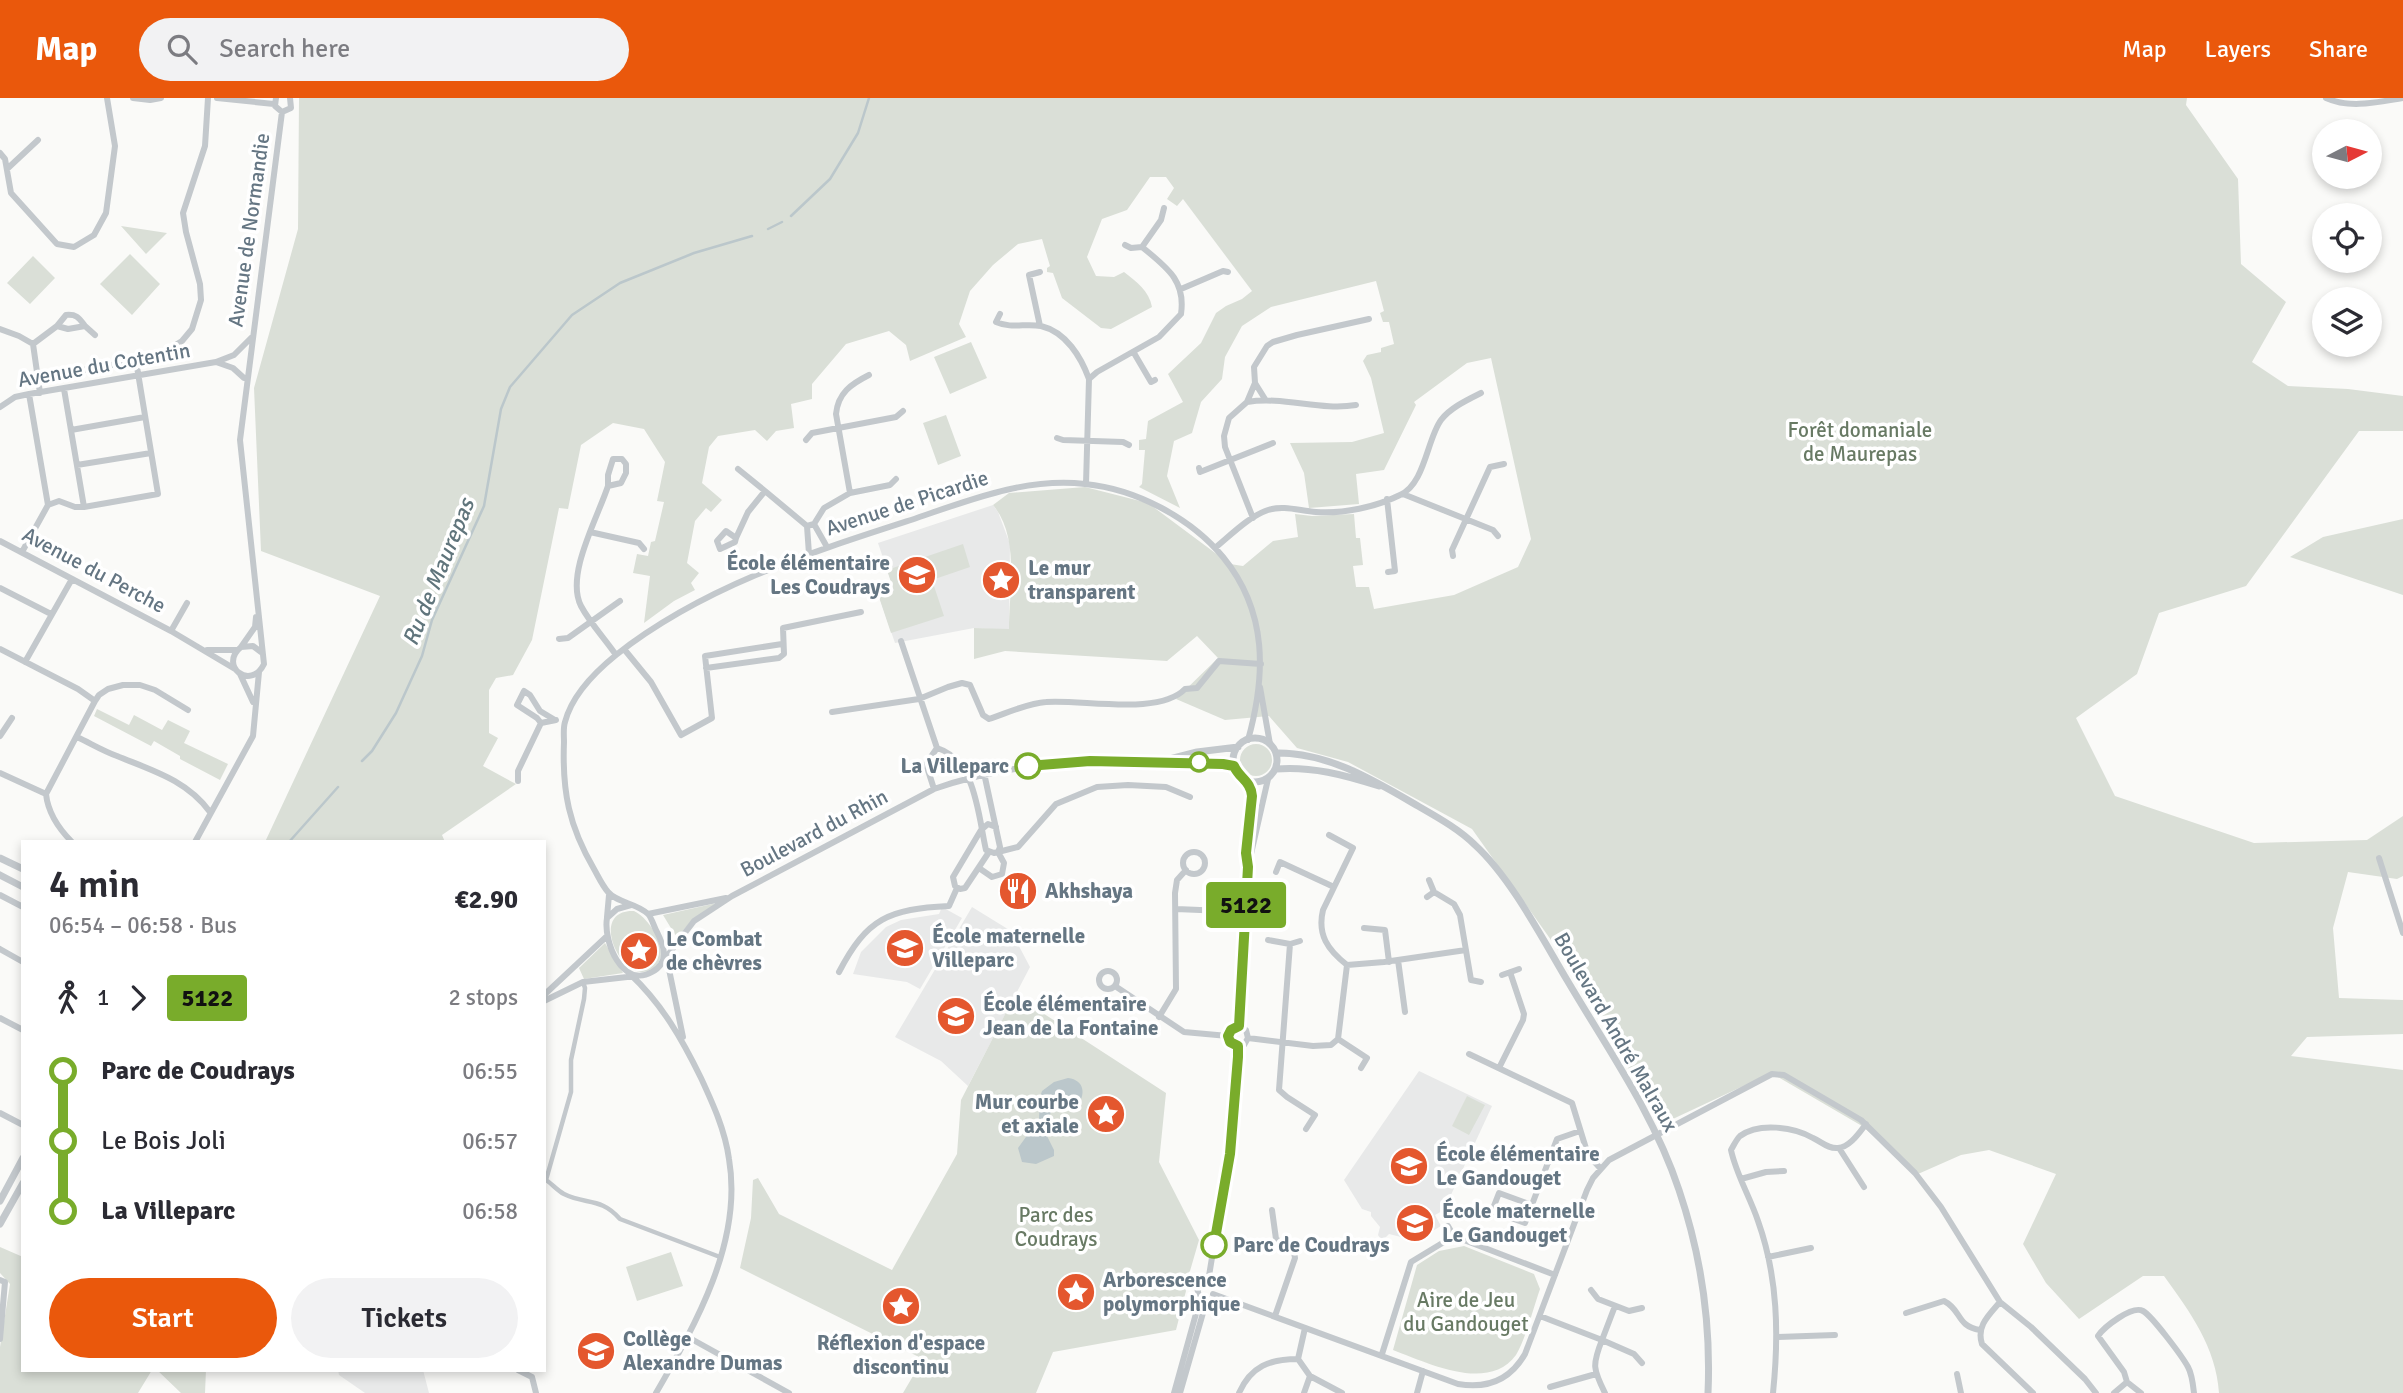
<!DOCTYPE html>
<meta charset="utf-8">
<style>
:root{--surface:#fff;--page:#f2f2f3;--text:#2b2b33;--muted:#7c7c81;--accent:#ea580c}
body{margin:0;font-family:Signika,sans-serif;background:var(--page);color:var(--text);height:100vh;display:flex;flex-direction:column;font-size:26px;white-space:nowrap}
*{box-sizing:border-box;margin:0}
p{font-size:23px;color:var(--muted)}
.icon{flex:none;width:38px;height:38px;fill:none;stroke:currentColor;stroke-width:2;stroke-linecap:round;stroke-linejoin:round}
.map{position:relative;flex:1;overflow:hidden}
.sheet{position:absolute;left:21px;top:742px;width:525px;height:532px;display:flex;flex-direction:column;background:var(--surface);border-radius:0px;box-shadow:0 4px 10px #0003}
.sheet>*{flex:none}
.badge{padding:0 14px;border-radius:5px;font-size:24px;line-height:46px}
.needle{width:46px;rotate:84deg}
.tools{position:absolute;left:2312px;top:21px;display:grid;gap:14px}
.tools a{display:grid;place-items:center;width:70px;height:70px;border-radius:50%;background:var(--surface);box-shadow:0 4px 10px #0003;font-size:35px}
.map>.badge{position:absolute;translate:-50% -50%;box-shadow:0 0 0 4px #fff}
.legs{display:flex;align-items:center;gap:10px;height:77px;padding:0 28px;font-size:23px}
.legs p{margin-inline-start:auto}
.overview{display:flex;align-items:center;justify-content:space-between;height:119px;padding:0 28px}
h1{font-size:38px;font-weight:600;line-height:52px}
.button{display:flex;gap:14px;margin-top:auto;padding:14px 28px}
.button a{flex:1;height:80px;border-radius:42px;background:var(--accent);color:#fff;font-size:28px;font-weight:600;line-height:80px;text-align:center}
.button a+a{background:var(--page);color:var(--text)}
ul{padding:0 28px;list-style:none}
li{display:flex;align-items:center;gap:24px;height:70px;font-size:26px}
li i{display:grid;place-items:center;width:10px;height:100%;margin:0 9px;background:currentColor}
li i::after{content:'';width:18px;height:18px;margin:-9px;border:5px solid;border-radius:50%;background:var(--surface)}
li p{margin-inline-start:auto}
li:first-child i{background:linear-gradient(#0000 50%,currentColor 0)}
li:last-child i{background:linear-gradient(currentColor 50%,#0000 0)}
header{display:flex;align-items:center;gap:42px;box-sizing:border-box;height:98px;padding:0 35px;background:var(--accent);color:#fff}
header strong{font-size:33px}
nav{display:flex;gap:38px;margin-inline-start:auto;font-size:24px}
.search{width:490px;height:63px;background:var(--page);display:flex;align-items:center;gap:18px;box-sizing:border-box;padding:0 24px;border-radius:38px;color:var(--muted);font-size:26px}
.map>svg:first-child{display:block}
.built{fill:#e8e9e9}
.green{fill:#dadfd7}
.water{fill:#bbc7cb}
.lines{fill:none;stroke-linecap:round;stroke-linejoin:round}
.stream{stroke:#bbc7cb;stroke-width:2.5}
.pedestrian{stroke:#c3c8cc;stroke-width:4.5}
.minor{stroke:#c3c8cc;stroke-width:6}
.tertiary{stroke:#c3c8cc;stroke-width:7}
.line-1-casing{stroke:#fff;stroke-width:16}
.line-1{stroke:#79ac2b;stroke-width:10}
.stop-1-dot{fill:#fff;stroke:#79ac2b;stroke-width:3.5}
.labels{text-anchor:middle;stroke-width:7;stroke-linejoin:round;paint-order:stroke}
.street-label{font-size:21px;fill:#657683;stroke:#fff}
.park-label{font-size:21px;fill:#687a64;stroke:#fff}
.poi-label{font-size:21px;font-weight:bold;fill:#657683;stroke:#fff;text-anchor:start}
.stop-label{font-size:21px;font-weight:bold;fill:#657683;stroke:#fff;text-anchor:end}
.water-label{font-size:23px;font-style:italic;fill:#60757c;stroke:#fff}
</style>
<header>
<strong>Map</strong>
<div class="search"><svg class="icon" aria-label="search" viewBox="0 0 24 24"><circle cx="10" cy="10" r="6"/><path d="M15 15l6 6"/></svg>Search here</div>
<nav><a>Map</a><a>Layers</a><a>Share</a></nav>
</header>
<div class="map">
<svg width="2403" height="1295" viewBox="0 0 2403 1295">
<rect width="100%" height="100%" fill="#fafaf8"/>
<path class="built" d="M993,407l5,7 12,32 -1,86 -35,-2 -79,15 -19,-55 18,2 -16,-47z
M942,809l20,11 -42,71 -13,-7 -54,-8 8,-22 25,-25 15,-7 38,-6z
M972,809l39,24 19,36 -62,119 -27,-25 -46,-24z
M1419,973l73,35 -48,104 -9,5 6,11 -15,9 -14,-5 -11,7 -12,-3 -7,7 -4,-6 2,-8 -9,-11v-4l-9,-3 -18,-29z
M338,1272h85l6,23h-64l-26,-18z"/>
<path class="green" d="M299,0h1888l-1,7 52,74 3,85 45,38 -34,60 36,24 60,3 55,7v35h-44l-113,155 -87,27 -22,61 -61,44 39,78 139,47 113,-3 36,-24v60l-6,3 -49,-7 -15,56 6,70 64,2v34l-96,3 -16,19 112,14v323h-184c-3,-46 -29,-81 -55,-117h-21l-64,43 -33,-36 -23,-39 33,-70 -67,-24 -28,5 -43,19 -56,-48 -91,-53 -111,52 -82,-147 -106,-149 -124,-67 -51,-14 -28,-32 -44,4 -49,-21 42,-41 -21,-22 -30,25 -162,-10 -31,8v-31l35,1c0,-38 11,-92 -16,-124l16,-12 76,-6 63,16 82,61 13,2 30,-25 25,-4 -3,-23 17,2 42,-2 2,24h4l3,27 -10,1 3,21h13l5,22 80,-14 64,-28 13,-28 -40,-181 -24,5 -53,39 2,3 -32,65 -28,4 3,30 -50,4 -5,-35 -14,-30 62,-1 32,-9 -13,-55 -8,-17 4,-6 14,-3v-4l13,-4 -5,-22h-6l-3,-9 4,-2 -8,-30 -105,26 -29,19 -17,31 -3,22 -21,23 -9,31 -18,8 -7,35 13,32 -41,-21 3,-3 3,-34h-6v-10l7,-1 2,-18 35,-19 -15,-28 33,-31 15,-30 10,-7 16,-7 10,-8 -69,-92 -6,7 -10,-7 7,-11 -8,-11h-16l-23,33 -25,9 -15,38 9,19 18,1 10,-5c13,10 25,19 28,35l-41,22 -10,-1 -39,-30 -9,-25 -6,-1v-4l3,-2 -8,-27 -24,5 -25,21 -23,26 -11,33 7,13 -56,24 -4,-16 -17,-14 -43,13 -34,40v15l-21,5 3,24 -18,3 -9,10 -12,-11 -37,6 -9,11 -7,36 20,17 -11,12 -5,-4 -11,13 -8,42 12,10 -8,10 4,7 -21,11 -30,22 6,-47 -17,-3 4,-19 11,2 3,-14 4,-1 9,-39 -7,-1 8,-39 -21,-33 -31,-6 -32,22 -13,64 -9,-1 -27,132 -19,35 -17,3 -7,12v43l9,5 -15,28 33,18 -74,51 3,7h-180l115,-246 -119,-45 -7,-163 44,-159z
M121,128l46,7 -21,21z
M130,156l30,30 -28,31 -32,-31z
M33,158l22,22 -25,26 -23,-21z
M971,244l16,36 -37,16 -16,-37z
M946,317l15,41 -23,9 -15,-42z
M2403,421v76l-113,-38 33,-20z
M963,446l7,23 -38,13 12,36 -53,17 -15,-45 18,3 -7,-21z
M97,611l32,16 5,-10 28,15 6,-10 22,11 -6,12 44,21 -8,16 -40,-21v-3l-26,-15 -3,5 -57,-30z
M1240 662a16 16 0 1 1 32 0a16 16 0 1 1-32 0Z
M717,805l-26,18 -14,17 -14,-23z
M634,813c18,8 42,50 14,60 -28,10 -60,-62 -14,-60z
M605,845l18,30 -39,6 -5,-11z
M1015,897l151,98 -7,69 40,78 -9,31 -8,9 4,11 -10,39 -123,22 -17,41h-133l20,-34 -183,-91 11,-50 2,-38 5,-2 21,36 113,56 65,-116 4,-54z
M1467,998l18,9 -16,30 -17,-9z
M1464,1148l70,28 6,15c-7,20 -14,49 -24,66 -28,38 -88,8 -123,-5l24,-85 22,-14z
M0,1149l23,10v113h129l-14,23h-138v-46l10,-63 -10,-11z
M671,1154l12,34 -46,15 -11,-34z
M157,1272h49l-1,23h-24z"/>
<path class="water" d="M1068,980c17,2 18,17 9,28h-5l-8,-8 -8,2 -8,19 6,5h9l5,7 -18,1 -3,4 7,14v6l-18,8 -14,-2 -4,-14 21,-29 1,-22 2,-6 12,-9z"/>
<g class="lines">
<path class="stream" d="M791,118l39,-37 28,-46 11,-35
M768,131l14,-7
M362,663l10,-10 24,-38 26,-57 10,-36 52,-114 17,-97 9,-22 62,-72 48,-32 74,-30 58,-17
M289,744l49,-55"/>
<path class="pedestrian" d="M583,884l2,6 -1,11 -13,61v32l-25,88c6,4 12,11 18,14 22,11 37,3 56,25l100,38"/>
<path class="minor" d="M133,0l17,2 11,-2
M217,0l57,6
M276,0l-1,8 7,6 9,-4 -1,-10
M2326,0c24,11 52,4 77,0
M0,55l5,6 6,34 46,51 17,3 20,-12 12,-22 9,-67 -8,-48
M7,71l31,-29
M1142,149l19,-27 3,-12
M1040,174l-11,3 11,51
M1181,191l42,-18 5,1
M1000,216l-4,8c16,7 29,1 45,4 25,6 40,31 48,53l-3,105
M57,228l9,-11c11,-1 13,3 19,11
M0,231l19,7 14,8 7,49
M33,246l24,-18 11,3 17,-3 10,9
M1134,255l17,29 4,-2
M216,264l17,6 11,10h3
M39,280l117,-21 26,-16 10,-12 9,-29 -1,-16 -14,-52 -3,-19 22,-67 3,-48
M1089,281l8,-7 62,-35 22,-23c5,-34 -15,-47 -39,-67l-11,1 -6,-3
M1255,285l10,16
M64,291l20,118
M29,296l19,111
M1247,304c37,-6 73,9 109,3
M0,309l15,-10 14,-3 187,-32 18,-7 17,-17
M71,332l74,-13
M1057,340l6,2 60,2 6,3
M806,342l6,-7 84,-16 7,-6
M613,361h9l4,5v9l-5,10 -13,3v-11z
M77,367l74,-12
M1199,370l1,4 73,-29
M738,371l27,22
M608,388c-10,31 -43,89 -27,120 9,17 24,33 35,49
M850,395l40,-8 6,-6
M1403,396l90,36 5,6
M1387,401l8,72 -7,1
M48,407l11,-4 16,6h9l74,-13 -22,-133
M1253,420l-28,-71 -1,-11 5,-18 18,-16 8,-19 -1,-16 13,-21 6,-4 24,-7 72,-16
M814,426l13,23
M807,428l7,-2 10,-16 26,-15 -14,-79c2,-21 15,-30 33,-39
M807,428l2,28
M590,434l49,11 5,6
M736,440l-1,4 -15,7 -3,-8 9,-10 10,7 12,-26 17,-21 42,35
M0,443l171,90 64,38
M1215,450c16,-13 33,-31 53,-38 16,-5 32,1 48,2 27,2 60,-5 84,-17 25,-11 27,-56 41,-75 9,-12 26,-20 40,-27
M22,454l26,-47
M1453,458l-1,-6 38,-83 14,-3
M0,490l51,26
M171,533l16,-28
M559,541l9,-1 52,-37
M901,543l36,107
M241,549l14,-20 1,-10
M0,551l78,40 17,12
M624,551l27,33 30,53 31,-17 -7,-62 77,-12
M207,552h30
M261,554l-8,-6 -12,1c-23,19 10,44 23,17l-24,-224 42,-328
M25,564l47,-83
M706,570l73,-10 5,-4 -1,-26 78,-16
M240,576l13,28
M1260,589l10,57
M832,614l87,-13 29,-12 14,-4 8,2 13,30 6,4c18,-6 39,-16 57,-17 36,-3 113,14 139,-13l12,-1 22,-27 42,3
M541,625l-4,-5 -20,-13 7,-14 6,4 10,16 15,9
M0,638l12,-18
M77,639c13,6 26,14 40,19 34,14 70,24 93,56
M937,650c39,12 41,67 49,102l8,3 4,-1 2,-5 -16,-74
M0,675l46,21
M518,683v-10l23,-48 15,-3
M1247,683c13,23 -4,55 0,81
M934,691l-8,-25 11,-16
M1329,737l24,13 -30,62c-6,25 5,40 24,55
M72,744c-13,-13 -24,-29 -26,-48l49,-93 4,-6 9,-6 15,-4h17l15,5 33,20
M195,744l58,-106 6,-64
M989,754l-24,36 -5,1 -5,-3 -2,-9 28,-47 7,-6 8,3
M1183 765a11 11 0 1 1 22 0a11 11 0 1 1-22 0Z
M2379,760l24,75
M979,770l13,9 10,-3 2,-11 -6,-11 20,-5 38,-43 41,-17 31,-2 38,2 24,10
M1276,774l4,-10 54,25
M1434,794l20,12 6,11 11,65 10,2
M0,797l23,12
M1427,799l7,-5 -5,-12
M631,807l-14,4 -10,9c-4,23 15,71 45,54 18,-10 12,-26 5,-40 -3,-5 -5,-14 -9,-18 -11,-11 -31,-11 -40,-22 -6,-7 -10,-16 -14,-23 -25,-43 -32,-77 -30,-127 0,-6 -1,-14 1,-20 7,-27 30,-50 51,-67 86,-68 193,-102 295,-135 56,-19 114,-43 174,-36 51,5 106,34 138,73 45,55 43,118 25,183
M1176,811l48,2
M648,816l78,-16
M607,819l2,-22
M1364,830l21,2 4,32
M1268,842l22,4 -11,146 8,7 28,18 -9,14
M1290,846l10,-3
M0,851l23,13
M666,857l17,82
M664,862l30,-39 38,-25 202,-107c74,-26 147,-29 224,-27
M1398,862l7,52
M1099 882a9 9 0 1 1 18 0a9 9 0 1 1-18 0Z
M839,874c28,-54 50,-63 110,-66l8,-18
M630,876c32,30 52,65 71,104 12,26 24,52 28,81 14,82 -33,165 -73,234
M1502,877l17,-6
M1115,888l69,46 44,4
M544,897l62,-58
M544,903l39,-19 53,-6
M1159,919l17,-28 -1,-96 2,-13 9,-10
M0,920l23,12
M1239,928l9,-159 20,-88
M1248,940l65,8 18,-1 7,-6 9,-74 37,-3 82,-12
M1338,941l29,19 -6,10
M1238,948l6,-1 4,-7 -2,-8 -7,-4
M1469,956l103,49 16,52 12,13
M1499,970l24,-48 1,-6 -14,-42
M0,1015l23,12
M1839,1050l25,39
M1741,1081l25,-7 18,-1
M1532,1107l-33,-12 -7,18 33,12 32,-84 23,-8
M1272,1112l4,29 18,13 1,6 -20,58
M1444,1144l4,-16 4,7 10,7
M1768,1159l43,-9
M0,1182l5,2 -5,57
M1208,1184l21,-128 9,-108
M1591,1192l7,9 31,12 13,-3
M1213,1196l245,90c29,5 52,-4 67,-30l62,-164 6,-12 16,-18 163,-86 12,1 77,45 54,53 26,34 59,95 31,25 54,52 11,14
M2000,1204c-11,13 -24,24 -18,42l51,49
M1615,1208l-13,34 32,14 8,9
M1906,1215l38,-12c18,9 12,25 36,29
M1540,1218l62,24c-10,25 -9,29 3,53
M1305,1230l-7,31 12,17 32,17
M686,1238l103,57
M1777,1239l58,-2
M1382,1256l29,-92 33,-20 20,-2 91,35
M518,1272l14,7 4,16
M1957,1276l4,19
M1550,1289l46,-13
M1174,1295l23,-83 2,-13 -2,-10 2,-4 9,-1
M1180,1295l27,-94
M1239,1295c12,-27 31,-34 59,-34
M1304,1295l6,-17
M1417,1295l6,-22
M1773,1295c6,-58 5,-116 -15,-172 -8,-24 -22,-47 -27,-71 3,-5 5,-10 9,-14 19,-14 54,-9 73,2 9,4 15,11 25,10 12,-1 21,-15 28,-24
M2114,1295l13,-11
M2141,1295l-14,-11 -3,-10 -26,-36c6,-9 34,-31 45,-25 9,5 39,45 45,56 4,7 5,17 6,26"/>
<path class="tertiary" d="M1233 662a22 22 0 1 1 44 0a22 22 0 1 1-44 0Z
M1276,655c52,-1 99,28 142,53 19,11 41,23 57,39 36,33 67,93 92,135 40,68 87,134 112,210 22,65 32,135 29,203
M1158,664l39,-10 41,-5
M1169,665l20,-2 45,5
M1276,671c35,-3 69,6 103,17
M0,760l23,11
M0,777l23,12
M0,1103l23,-43
M0,1126l23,-41"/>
</g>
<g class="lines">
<g class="line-1-casing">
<path id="line-1" d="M1028,668l62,-5 133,3 11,2c5,12 17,15 18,30l-6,57 2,14 -9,159 -8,4 -3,6 2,6 8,4v11l-8,97 -16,91"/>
</g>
<use href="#line-1" class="line-1"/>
</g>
<defs>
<g id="school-disc" transform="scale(2.0125)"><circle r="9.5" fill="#e4572e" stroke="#fff"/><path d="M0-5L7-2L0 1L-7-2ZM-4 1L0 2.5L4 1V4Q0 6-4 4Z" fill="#fff"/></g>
<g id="sight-disc" transform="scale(2.0125)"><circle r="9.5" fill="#e4572e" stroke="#fff"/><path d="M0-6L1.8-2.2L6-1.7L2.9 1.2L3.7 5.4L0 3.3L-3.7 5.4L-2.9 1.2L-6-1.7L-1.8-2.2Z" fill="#fff"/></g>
<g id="restaurant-disc" transform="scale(2.0125)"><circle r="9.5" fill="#e4572e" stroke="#fff"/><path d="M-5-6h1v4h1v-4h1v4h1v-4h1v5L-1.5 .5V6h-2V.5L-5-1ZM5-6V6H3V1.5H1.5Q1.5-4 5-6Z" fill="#fff"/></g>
</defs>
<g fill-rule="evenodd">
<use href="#school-disc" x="917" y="477"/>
<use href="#sight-disc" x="1001" y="482"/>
<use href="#restaurant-disc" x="1018" y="793"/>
<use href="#school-disc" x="905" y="850"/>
<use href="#sight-disc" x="639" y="853"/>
<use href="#school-disc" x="956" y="918"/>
<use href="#sight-disc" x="1106" y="1016"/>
<use href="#school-disc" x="1409" y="1068"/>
<use href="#school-disc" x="1415" y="1125"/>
<use href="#sight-disc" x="1076" y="1194"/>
<use href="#sight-disc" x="901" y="1208"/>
<use href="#school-disc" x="596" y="1253"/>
</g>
<g class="stop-1-dot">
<circle cx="1199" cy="664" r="9"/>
<circle cx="1028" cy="668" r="12"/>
<circle cx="1214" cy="1147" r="12"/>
</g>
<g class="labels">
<g class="street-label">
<text transform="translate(249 132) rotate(-82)" y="7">Avenue de Normandie</text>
<text transform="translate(104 267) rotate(-10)" y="7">Avenue du Cotentin</text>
<text transform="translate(907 405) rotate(-18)" y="7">Avenue de Picardie</text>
<text transform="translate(94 472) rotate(28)" y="7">Avenue du Perche</text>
<text transform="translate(814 735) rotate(-28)" y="7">Boulevard du Rhin</text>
<text transform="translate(1616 934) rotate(60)" y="7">Boulevard André Malraux</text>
</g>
<g class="park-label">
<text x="1860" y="339">Forêt domaniale<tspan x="1860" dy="24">de Maurepas</tspan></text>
<text x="1056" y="1124">Parc des<tspan x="1056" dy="24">Coudrays</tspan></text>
<text x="1466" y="1209">Aire de Jeu<tspan x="1466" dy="24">du Gandouget</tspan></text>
</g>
<g class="poi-label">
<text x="890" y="472" text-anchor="end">École élémentaire<tspan x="890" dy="24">Les Coudrays</tspan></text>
<text x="1028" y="477">Le mur<tspan x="1028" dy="24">transparent</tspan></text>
<text x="1045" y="800">Akhshaya</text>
<text x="932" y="845">École maternelle<tspan x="932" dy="24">Villeparc</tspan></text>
<text x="666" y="848">Le Combat<tspan x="666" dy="24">de chèvres</tspan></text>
<text x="983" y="913">École élémentaire<tspan x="983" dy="24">Jean de la Fontaine</tspan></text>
<text x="1079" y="1011" text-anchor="end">Mur courbe<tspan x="1079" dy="24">et axiale</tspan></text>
<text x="1436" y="1063">École élémentaire<tspan x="1436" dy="24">Le Gandouget</tspan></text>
<text x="1442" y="1120">École maternelle<tspan x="1442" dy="24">Le Gandouget</tspan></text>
<text x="1103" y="1189">Arborescence<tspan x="1103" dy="24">polymorphique</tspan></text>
<text x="623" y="1248">Collège<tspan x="623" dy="24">Alexandre Dumas</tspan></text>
<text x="901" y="1252" text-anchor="middle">Réflexion d'espace<tspan x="901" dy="24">discontinu</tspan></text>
</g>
<g class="stop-label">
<text x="1009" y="675">La Villeparc</text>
<text x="1233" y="1154" text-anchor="start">Parc de Coudrays</text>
</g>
<g class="water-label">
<text transform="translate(438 474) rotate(-68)" y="8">Ru de Maurepas</text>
</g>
</g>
</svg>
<div class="tools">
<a><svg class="needle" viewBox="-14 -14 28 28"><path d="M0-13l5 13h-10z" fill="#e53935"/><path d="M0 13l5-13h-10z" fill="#7c7c81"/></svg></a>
<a><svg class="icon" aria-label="locate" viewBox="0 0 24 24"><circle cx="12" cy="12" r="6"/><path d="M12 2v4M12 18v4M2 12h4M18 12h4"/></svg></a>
<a><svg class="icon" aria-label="layers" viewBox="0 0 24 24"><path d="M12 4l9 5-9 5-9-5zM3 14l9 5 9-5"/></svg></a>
</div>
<b class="badge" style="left:1246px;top:807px;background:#79ac2b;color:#111">5122</b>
<section class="sheet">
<div class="overview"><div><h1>4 min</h1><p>06:54 – 06:58 · Bus</p></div><b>€2.90</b></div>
<div class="legs"><svg class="icon" aria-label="walk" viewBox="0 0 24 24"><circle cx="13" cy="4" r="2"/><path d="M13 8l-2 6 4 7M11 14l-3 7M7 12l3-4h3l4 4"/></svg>1<svg class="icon" aria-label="forward" viewBox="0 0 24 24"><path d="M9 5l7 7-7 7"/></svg><b class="badge" style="background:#79ac2b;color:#111">5122</b><p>2 stops</p></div>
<ul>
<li><i style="color:#79ac2b"></i><b>Parc de Coudrays</b><p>06:55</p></li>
<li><i style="color:#79ac2b"></i><span>Le Bois Joli</span><p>06:57</p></li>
<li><i style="color:#79ac2b"></i><b>La Villeparc</b><p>06:58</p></li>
</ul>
<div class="button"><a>Start</a><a>Tickets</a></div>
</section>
</div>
